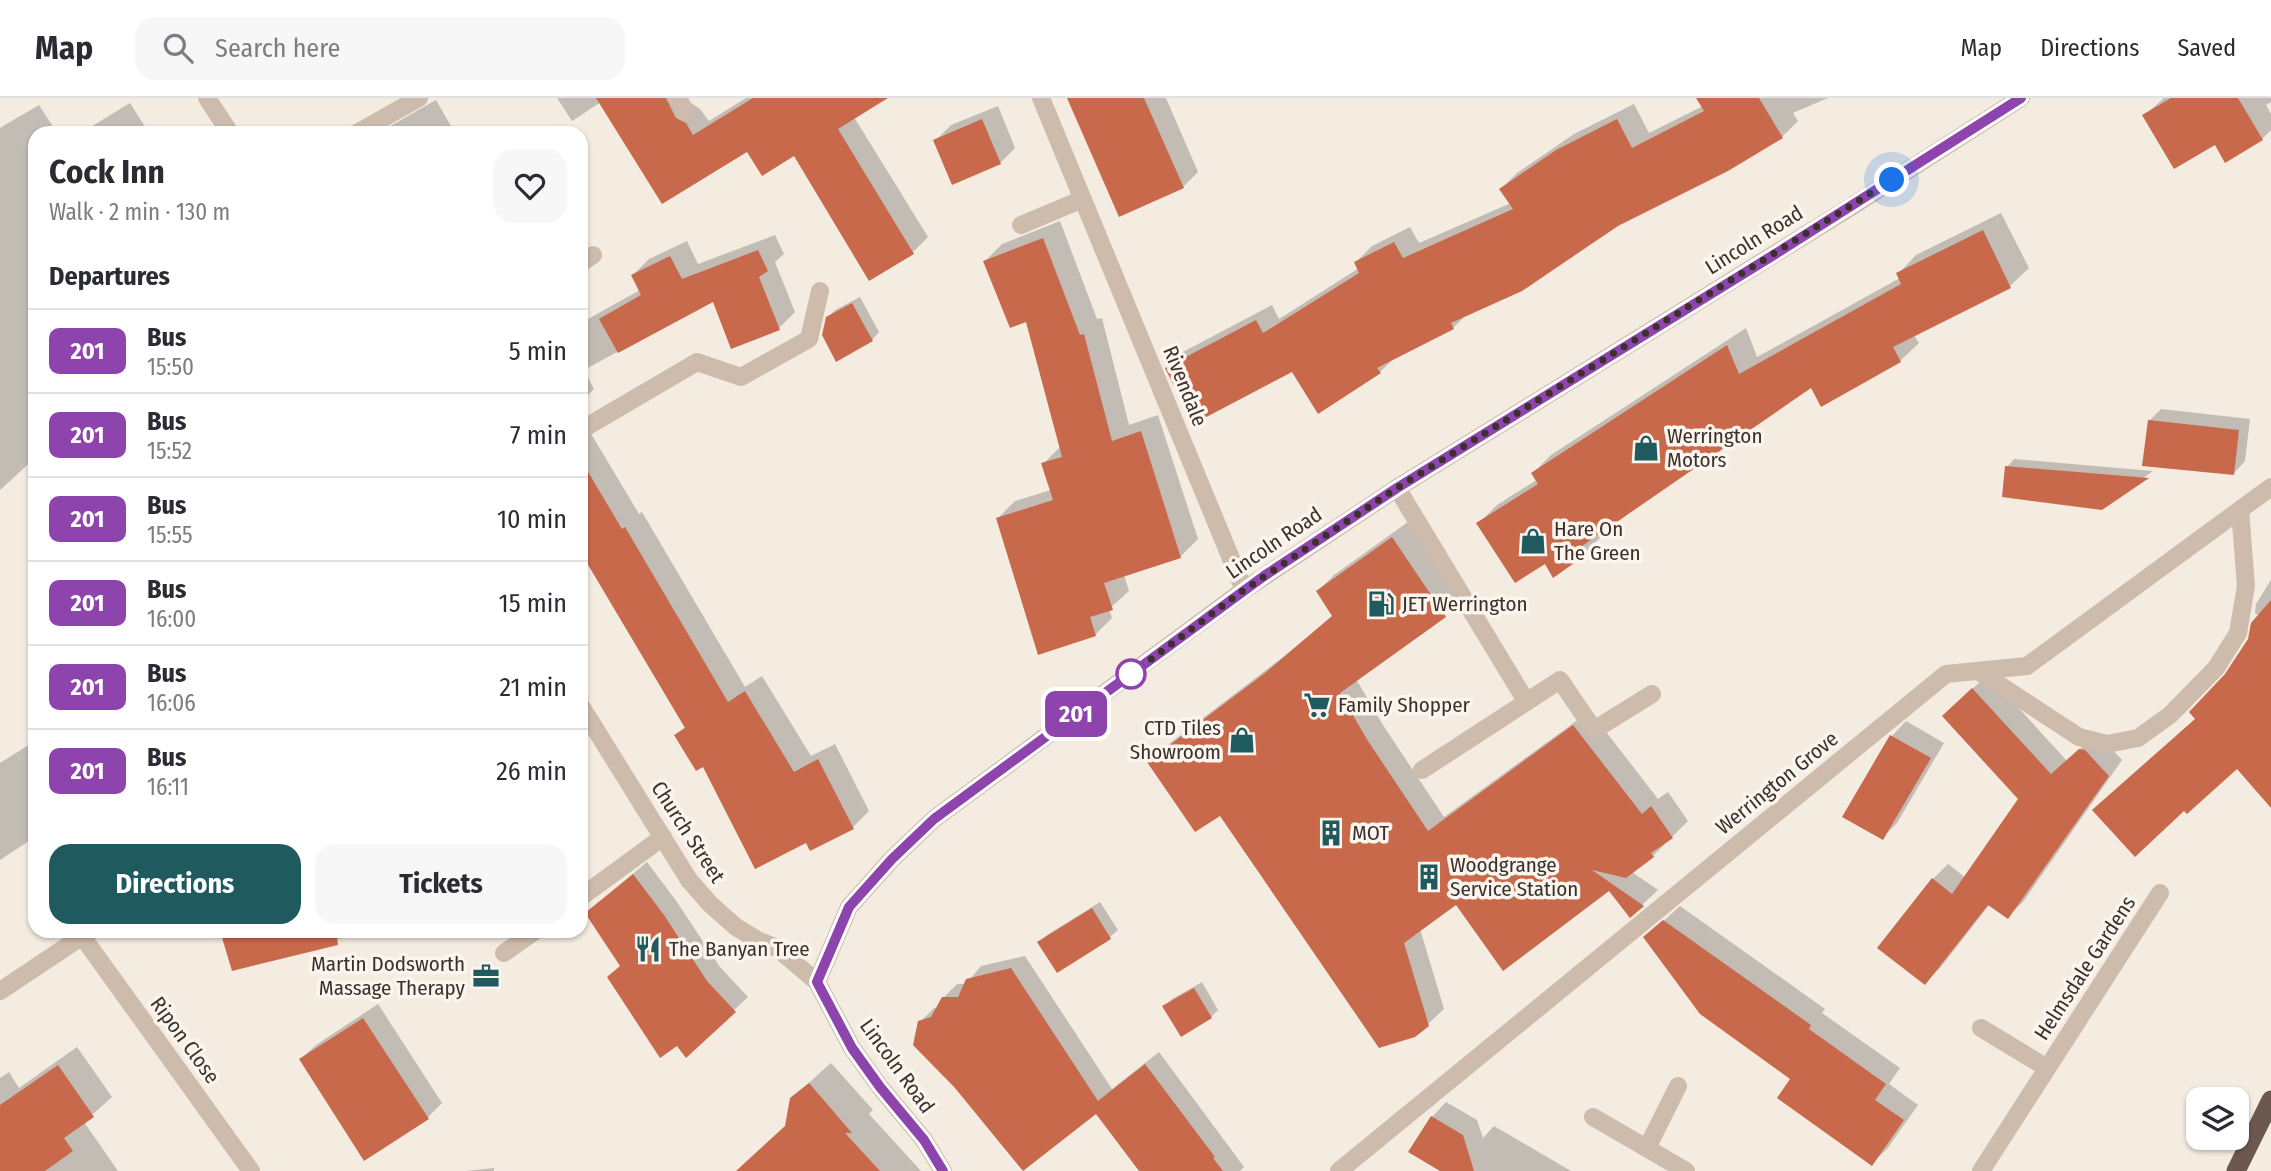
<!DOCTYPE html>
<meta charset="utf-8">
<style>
:root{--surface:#fff;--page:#f7f7f7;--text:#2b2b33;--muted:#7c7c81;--line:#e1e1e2;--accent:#1f5a5e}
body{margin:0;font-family:"Fira Sans Condensed",sans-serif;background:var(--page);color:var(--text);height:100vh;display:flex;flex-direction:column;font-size:26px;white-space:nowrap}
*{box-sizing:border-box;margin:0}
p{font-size:23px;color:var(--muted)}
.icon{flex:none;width:38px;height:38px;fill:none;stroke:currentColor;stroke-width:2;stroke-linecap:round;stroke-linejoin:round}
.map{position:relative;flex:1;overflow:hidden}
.details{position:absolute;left:28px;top:28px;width:560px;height:812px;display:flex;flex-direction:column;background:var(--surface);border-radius:21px;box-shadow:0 2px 5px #0004}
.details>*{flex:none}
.badge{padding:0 14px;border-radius:10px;font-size:24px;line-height:46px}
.buttons{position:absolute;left:2186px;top:989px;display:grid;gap:14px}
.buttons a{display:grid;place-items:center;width:63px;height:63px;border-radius:14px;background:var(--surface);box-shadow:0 2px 5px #0004;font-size:35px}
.you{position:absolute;width:35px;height:35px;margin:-18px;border:5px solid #fff;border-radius:50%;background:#1a73e8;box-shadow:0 0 0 10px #1a73e833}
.map>.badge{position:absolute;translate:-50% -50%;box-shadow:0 0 0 4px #fff}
h2{padding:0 21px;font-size:26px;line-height:63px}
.round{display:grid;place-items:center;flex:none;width:74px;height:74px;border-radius:21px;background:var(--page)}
.overview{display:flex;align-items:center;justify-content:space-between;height:119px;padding:0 21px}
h1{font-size:33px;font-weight:700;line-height:52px}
.primary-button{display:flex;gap:14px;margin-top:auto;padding:14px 21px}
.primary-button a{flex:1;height:80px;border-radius:21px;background:var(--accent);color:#fff;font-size:28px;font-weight:700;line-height:80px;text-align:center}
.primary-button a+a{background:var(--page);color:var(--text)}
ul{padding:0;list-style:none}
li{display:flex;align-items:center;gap:21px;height:84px;padding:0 21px;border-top:2px solid var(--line)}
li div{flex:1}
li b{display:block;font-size:26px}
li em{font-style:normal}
li .badge{min-width:77px;font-weight:700;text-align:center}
header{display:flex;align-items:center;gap:42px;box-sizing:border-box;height:98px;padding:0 35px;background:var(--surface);border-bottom:2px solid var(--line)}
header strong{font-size:33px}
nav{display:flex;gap:38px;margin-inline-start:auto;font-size:24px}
.search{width:490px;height:63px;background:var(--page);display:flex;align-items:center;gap:18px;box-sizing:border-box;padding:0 24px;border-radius:21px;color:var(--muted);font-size:26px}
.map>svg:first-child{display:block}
.shadow{fill:#0003}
.building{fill:#c8694b}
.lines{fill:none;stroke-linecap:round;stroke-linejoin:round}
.service{stroke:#cdbbac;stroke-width:18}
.minor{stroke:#cdbbac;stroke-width:18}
.tertiary{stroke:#cdbbac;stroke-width:18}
.trunk{stroke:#6c584f;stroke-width:19}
.line-casing{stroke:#fff;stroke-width:16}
.line{stroke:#8e44ad;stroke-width:10}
.walk{stroke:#3b302b;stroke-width:7;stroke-dasharray:0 12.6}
.stop-dot{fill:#fff;stroke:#8e44ad;stroke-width:3.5}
.labels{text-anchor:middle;stroke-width:7;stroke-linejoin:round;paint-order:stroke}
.street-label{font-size:21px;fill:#3b302b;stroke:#fbf5ee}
.poi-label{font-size:21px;fill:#3b302b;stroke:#fbf5ee;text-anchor:start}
</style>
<header>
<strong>Map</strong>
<div class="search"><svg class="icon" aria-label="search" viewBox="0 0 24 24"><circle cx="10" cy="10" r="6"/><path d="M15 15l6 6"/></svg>Search here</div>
<nav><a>Map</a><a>Directions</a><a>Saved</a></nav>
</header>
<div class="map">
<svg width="2271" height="1073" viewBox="0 0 2271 1073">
<rect width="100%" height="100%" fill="#f4ebe1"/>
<path class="shadow" d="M557,0h131l3,5 9,6 9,12 37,-23h133l-25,19 74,120 -15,15 -43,27 -75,-125 -48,-5 -84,53 -62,-100 -29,19z
M1073,0h93l32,74 -15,15z
M1698,0h130l-35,15 5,8 -16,16 -165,88 -150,89 -14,14 -58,29 -15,15 -213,-4 16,-16 89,-47 7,14 80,-51 -3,-6 16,-16 38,-19 9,16 92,-40 -10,-14 16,-16 57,-39 60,-30 15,29 54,-27z
M2164,0h107v4l-5,3 5,9v16l-9,9 -46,3 -72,-26z
M436,2l19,33h-77z
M130,5l19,30h-68z
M39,7l18,28h-22v325l-35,32v-362z
M998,8l17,42 -15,15 -64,-23 15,-15z
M2001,115l28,55 -19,18 -96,49 5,8 -19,18 -88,25 -210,144 2,4 -18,18 -40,10 -67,-39 18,-18 41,-26 -5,-6 18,-18 195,-127 11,29 143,-79 -2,-4 18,-19z
M1060,123l37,98 5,-1 27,107 29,-10 40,124 -18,18 -56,18 5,16 -20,18 3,9 -17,17 -97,-117 17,-17 36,-11 -8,-26 18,-18 -34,-127 -42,-58 17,-17z
M775,137l9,19 -9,8 20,50 -16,16 -65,-29 -130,71 10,19 -13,13v-79l59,-33 -7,-15 16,-16 38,-18 11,23z
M860,199l19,35 -7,8 -45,-22 8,-8z
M2161,311l89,10 -5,42 -11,12 -85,-52z
M581,319l58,97 3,-2 103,175 17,-11 49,80 24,-12 34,67 -16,16 -46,13 -131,-104 10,-10 -105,-176z
M2014,361l139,12 -52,37 -94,-41z
M1408,424l53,78 -16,16 -89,63 27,46 61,92 146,-106 68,88 10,-7 20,29 -35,35 -21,16 26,18 -28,26 -20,-27 -154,14 -36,26 24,80 -16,15 -208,-211 -70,-51 15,-15 118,-90 51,-42 -16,-24 16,-16z
M2271,482v170l-34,16 -53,43 12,-91 53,-78 11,-24 -5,-3 1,-9z
M1981,583h13l73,80 28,-26 5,1 22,24 -99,142 -15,14 -18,-12 -50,64 -15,15 8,-104 15,-15 18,14 54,-79 -61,-98z
M1906,623l38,22 -47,80 -15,15 -37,-22 47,-80z
M35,643v96l-35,23v-97z
M647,764l30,40 43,65 28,30 -62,58 -99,-142z
M1100,804l18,28 -8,7 -53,33 -18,-28 8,-7z
M1680,808l145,103 -3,4 78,55 -11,16 29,21 -31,44 -15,14 -79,-85 -147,-141z
M222,833h144l-132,38z
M1025,858l87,133 47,-37 85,115 -4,4h-87l-56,-60 -177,-89 14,-14 5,-1 4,-9 14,-14h9l15,-18z
M1202,884l16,28 -7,7 -47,-10 8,-8z
M378,906l64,99 -15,15 -126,-59 15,-14z
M77,949l35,50 -28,25 34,49h-73l-9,-14 -20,14h-16v-93l9,-6 10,16z
M831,965l42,47 -4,4 52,57h-168l34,-46 5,-27z
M1446,1004l31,18 6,18 11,-12 77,45h-128l-11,-54z
M494,1070v3h-28z"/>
<path class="building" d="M596,0h70l10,20 10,5 7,12 60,-37h135l-50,31 76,125 -45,27 -75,-125 -32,20 -15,-24 -85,52z
M1067,0h77l40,90 -65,29z
M1696,0h63l24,40 -55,33 -110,55 -96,65 -71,32 3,6 -77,39 4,5 -63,41 -26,-42 -99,52 -28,-56 91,-48 7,13 96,-60 -5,-11 40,-20 9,16 110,-49 -14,-20 57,-39 61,-31 15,29 72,-37z
M2171,0h67l25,42 -38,23 -10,-18 -41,24 -32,-54z
M982,21l19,45 -49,21 -19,-45z
M1983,132l28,58 -118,59 8,15 -80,45 -10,-19 -229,158 5,8 -34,24 -8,-14 -30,19 -39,-60 62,-39 -7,-11 196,-128 12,29 162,-90 -5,-11z
M1043,140l37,97 4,-1 28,107 29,-10 40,127 -77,25 9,27 -23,7 6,19 -58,19 -42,-137 57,-18 -12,-37 21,-6 -36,-135 -16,6 -27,-67z
M758,152l10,21 -9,6 21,53 -49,19 -18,-47 -95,51 -19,-34 42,-24 -10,-20 39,-19 12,23z
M852,205l21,38 -37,21 -14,-27 4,-18z
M2148,322l91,10 -5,45 -92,-9z
M581,362l41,69 3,-2 103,175 17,-11 49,81 24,-13 36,70 -44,22 -4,-8 -51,26 -52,-102 -7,4 -22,-36 11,-7 -104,-175z
M2005,368l144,12 -47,32 -100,-13z
M1392,439l54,80 -106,76 28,48 60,90 145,-106 69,89 9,-8 22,32 -22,15 3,4 -28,21 -34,-8 52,36 -14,12 -21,-27 -106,80 -47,-66 -52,38 25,83 -14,11 -36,11 -159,-232 -25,16 -48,-70 118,-89 67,-57 -16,-25z
M2271,502v208l-34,-39 -50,45 -3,-3 -49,46 -43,-47 103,-91 -6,-7 36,-38 23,-35 3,-16z
M1972,590l79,86 28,-25 6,1 24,26 -101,143 -20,-14 -63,80 -48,-37 55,-70 20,16 66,-95 -76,-83z
M1890,637l41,23 -48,82 -41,-23z
M633,776l31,41 43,66 29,31 -50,46 -9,-12 -17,12 -53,-81 13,-11 -35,-53z
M1092,810l19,31 -54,34 -20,-31z
M1663,822l148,105 -2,4 77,55 -11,16 29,20 -32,46 -95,-68 13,-19 -90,-65 -57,-77z
M220,833h116l2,14 -106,26z
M1011,870l87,133 47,-37 70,93 -2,1 10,13h-84l-43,-57 -73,57 -68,-83 -42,-43 5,-24 13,-4 11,-20h16l8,-18z
M1194,890l18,30 -31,19 -19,-31z
M363,920l66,101 -65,42 -65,-102z
M58,967l36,52 -30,21 9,13 -28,20h-45v-66z
M809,985l43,50h-7l35,38h-144l49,-45 5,-28z
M1431,1018l32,19 11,36h-34l-32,-19z"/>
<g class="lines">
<path class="service" d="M581,165l12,-8
M581,332l116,-68 44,15 68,-38 11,-48
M1397,390l129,213
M1978,573l101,66 28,7 31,-6 32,-23 46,-47 22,-35 8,-47 -6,-76
M1422,672l138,-90 34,50 58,-36
M581,799l82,-60
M504,855l31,-22"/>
<path class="minor" d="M677,0l9,14
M1041,0l203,492
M357,35l62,-35
M1021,127l62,-26
M82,838l169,235
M0,893l90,-60
M1981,930l66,40
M1593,1019l93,54
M1647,1050l31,-62
M1339,1073l607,-497 81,-8 244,-179
M1981,1073l179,-278"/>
<path class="tertiary" d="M207,0l23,35
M581,608l108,174 21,24 26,23 23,14 18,7 40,34 35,66 28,39 44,53 19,31
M817,884l32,-75 43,-48 42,-40 310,-229 153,-102 452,-280 172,-110"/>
<path class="trunk" d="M2236,1073l35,-71"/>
</g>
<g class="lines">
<g class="line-casing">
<path id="line" d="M943,1073l-19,-31 -44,-53 -28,-39 -35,-66 32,-75 43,-48 42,-40 330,-243 133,-88 383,-237 241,-153"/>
</g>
<use href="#line" class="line"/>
<path class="walk" d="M1131,576l113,-84 153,-102 495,-308"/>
</g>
<defs>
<g id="shop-bare" transform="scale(2.1)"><path d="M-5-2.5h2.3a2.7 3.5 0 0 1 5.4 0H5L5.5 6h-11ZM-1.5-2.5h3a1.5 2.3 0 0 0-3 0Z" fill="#1f5a5e" stroke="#fbf5ee" stroke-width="2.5" paint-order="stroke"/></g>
<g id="fuel-bare" transform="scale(2.1)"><path d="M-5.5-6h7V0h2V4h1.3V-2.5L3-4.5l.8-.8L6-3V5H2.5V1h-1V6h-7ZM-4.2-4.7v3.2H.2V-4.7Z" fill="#1f5a5e" stroke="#fbf5ee" stroke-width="2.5" paint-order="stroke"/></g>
<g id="supermarket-bare" transform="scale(2.1)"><path d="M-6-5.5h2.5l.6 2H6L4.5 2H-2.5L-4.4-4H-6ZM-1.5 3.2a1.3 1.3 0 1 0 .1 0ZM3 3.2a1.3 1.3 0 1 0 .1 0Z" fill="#1f5a5e" stroke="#fbf5ee" stroke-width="2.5" paint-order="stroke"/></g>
<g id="building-bare" transform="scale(2.1)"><path d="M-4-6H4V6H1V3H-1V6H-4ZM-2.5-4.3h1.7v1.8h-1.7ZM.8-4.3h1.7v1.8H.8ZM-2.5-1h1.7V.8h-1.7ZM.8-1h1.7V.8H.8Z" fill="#1f5a5e" stroke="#fbf5ee" stroke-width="2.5" paint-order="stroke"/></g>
<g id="restaurant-bare" transform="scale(2.1)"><path d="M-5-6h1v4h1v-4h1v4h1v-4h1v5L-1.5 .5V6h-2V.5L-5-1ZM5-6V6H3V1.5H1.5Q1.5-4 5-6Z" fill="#1f5a5e" stroke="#fbf5ee" stroke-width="2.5" paint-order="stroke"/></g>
<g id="office-bare" transform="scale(2.1)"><path d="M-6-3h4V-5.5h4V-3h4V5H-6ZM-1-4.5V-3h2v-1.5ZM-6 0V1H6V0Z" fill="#1f5a5e" stroke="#fbf5ee" stroke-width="2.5" paint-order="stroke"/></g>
</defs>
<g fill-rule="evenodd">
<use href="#shop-bare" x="1646" y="350"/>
<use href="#shop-bare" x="1533" y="443"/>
<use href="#fuel-bare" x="1381" y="506"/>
<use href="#supermarket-bare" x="1317" y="607"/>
<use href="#shop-bare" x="1242" y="642"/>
<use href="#building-bare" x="1331" y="735"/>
<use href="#building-bare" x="1429" y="779"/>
<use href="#restaurant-bare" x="648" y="851"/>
<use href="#office-bare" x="486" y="878"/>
</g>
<circle class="stop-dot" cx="1131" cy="576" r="14"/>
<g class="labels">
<g class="street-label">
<text transform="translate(1754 142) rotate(-32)" y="7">Lincoln Road</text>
<text transform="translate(1185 288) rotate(68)" y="7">Rivendale</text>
<text transform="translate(1274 445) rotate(-34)" y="7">Lincoln Road</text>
<text transform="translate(1777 685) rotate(-39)" y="7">Werrington Grove</text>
<text transform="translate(688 734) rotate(57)" y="7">Church Street</text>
<text transform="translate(2085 870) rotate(-57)" y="7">Helmsdale Gardens</text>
<text transform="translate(185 942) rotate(54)" y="7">Ripon Close</text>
<text transform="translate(897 968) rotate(54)" y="7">Lincoln Road</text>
</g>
<g class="poi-label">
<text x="1667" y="345">Werrington<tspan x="1667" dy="24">Motors</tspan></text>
<text x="1554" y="438">Hare On<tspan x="1554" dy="24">The Green</tspan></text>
<text x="1402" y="513">JET Werrington</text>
<text x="1338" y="614">Family Shopper</text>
<text x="1221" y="637" text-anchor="end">CTD Tiles<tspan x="1221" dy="24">Showroom</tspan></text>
<text x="1352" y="742">MOT</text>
<text x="1450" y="774">Woodgrange<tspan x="1450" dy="24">Service Station</tspan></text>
<text x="669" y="858">The Banyan Tree</text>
<text x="465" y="873" text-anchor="end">Martin Dodsworth<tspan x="465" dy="24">Massage Therapy</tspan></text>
</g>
</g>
</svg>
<div class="buttons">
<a><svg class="icon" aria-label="layers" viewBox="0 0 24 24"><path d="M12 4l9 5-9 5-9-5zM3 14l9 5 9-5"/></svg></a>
</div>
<div class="you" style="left:1892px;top:82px"></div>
<b class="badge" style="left:1076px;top:616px;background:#8e44ad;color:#fff">201</b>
<section class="details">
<div class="overview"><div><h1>Cock Inn</h1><p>Walk · 2 min · 130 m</p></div><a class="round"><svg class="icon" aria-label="heart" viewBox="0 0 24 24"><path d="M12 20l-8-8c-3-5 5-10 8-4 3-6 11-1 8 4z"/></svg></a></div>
<h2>Departures</h2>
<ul>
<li><span class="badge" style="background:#8e44ad;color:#fff">201</span><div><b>Bus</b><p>15:50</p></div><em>5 min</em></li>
<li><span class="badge" style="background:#8e44ad;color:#fff">201</span><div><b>Bus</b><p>15:52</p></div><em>7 min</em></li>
<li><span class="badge" style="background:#8e44ad;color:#fff">201</span><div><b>Bus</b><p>15:55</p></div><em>10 min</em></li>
<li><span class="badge" style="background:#8e44ad;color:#fff">201</span><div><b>Bus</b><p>16:00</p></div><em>15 min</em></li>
<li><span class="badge" style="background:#8e44ad;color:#fff">201</span><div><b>Bus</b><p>16:06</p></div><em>21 min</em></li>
<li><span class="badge" style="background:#8e44ad;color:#fff">201</span><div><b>Bus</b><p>16:11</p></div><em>26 min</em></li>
</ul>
<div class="primary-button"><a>Directions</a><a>Tickets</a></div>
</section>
</div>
